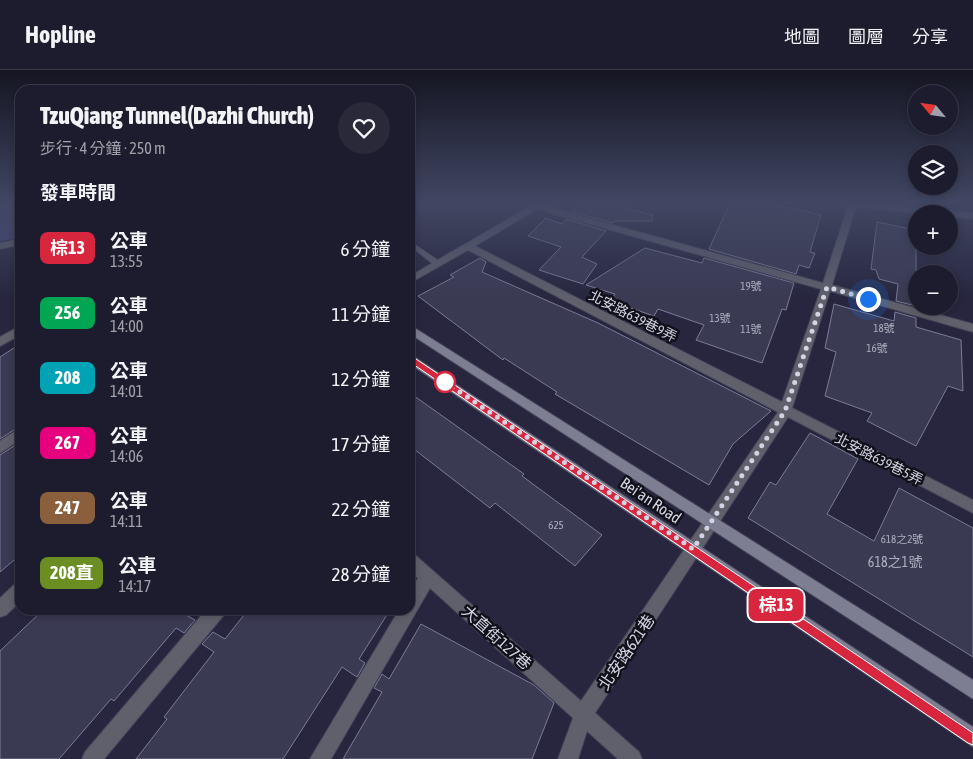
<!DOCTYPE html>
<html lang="zh-TW">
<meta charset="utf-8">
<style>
:root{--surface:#1d1c2e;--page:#2a293a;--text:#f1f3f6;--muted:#a0a1aa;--line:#3b3a4a}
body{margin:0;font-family:"Asap Condensed","Noto Sans TC",sans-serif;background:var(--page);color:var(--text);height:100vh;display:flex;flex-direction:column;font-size:19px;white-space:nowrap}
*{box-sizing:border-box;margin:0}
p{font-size:16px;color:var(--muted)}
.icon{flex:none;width:28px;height:28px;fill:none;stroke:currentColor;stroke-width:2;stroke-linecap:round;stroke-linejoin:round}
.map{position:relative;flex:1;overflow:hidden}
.details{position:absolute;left:15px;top:15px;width:400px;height:530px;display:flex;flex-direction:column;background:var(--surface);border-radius:15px;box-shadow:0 2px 8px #0003,0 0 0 1px var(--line)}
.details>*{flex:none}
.badge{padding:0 10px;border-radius:8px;font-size:18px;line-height:32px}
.needle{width:32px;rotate:299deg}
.fabs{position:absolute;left:908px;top:15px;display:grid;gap:10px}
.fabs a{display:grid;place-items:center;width:50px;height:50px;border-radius:50%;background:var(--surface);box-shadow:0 2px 8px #0003,0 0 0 1px var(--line);font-size:25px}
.you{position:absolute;width:25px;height:25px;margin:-12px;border:4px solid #fff;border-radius:50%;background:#1a73e8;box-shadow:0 0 0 8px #1a73e833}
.map>.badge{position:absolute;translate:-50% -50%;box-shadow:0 0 0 2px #fff}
h2{padding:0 25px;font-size:19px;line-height:45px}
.round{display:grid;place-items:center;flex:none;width:52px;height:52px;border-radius:26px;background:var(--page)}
.overview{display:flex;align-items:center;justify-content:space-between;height:85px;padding:0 25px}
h1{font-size:24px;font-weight:800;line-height:38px}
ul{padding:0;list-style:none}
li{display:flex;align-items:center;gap:15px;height:65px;padding:0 25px}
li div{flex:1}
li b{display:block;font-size:19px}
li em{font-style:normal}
li .badge{min-width:55px;font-weight:700;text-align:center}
header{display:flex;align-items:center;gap:30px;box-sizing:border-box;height:70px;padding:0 25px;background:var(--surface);border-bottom:1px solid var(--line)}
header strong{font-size:24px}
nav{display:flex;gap:28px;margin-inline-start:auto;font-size:18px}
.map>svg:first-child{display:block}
.green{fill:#464277}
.building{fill:#3b3a53;stroke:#7c7c98}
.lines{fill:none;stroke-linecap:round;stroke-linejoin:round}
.service-casing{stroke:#434258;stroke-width:1}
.minor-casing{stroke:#434258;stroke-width:2}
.tertiary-casing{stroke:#434258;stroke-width:2}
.secondary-casing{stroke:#434258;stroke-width:2}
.service{fill:#5f606c;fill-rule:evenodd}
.minor{fill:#5f606c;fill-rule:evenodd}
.tertiary{fill:#5f606c;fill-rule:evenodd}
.secondary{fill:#7d7e91;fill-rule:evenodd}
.line{fill:#d7263d;stroke:#fff}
.walk{stroke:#d3d4e3;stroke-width:5;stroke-dasharray:0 9}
.stop-dot{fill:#fff;stroke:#d7263d;stroke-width:2.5}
.labels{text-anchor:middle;stroke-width:5;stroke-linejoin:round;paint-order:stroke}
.number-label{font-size:11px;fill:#adaebf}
.street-label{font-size:14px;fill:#d3d4e3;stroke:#11111b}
.near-number-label{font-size:14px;fill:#adaebf}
.near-street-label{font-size:16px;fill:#d3d4e3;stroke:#11111b}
</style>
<header>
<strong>Hopline</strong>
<nav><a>地圖</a><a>圖層</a><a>分享</a></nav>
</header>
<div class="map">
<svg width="973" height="689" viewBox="0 0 973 689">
<rect width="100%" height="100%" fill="#27263e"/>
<path class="green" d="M0,133h20v35l-20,3z"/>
<path class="building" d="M580,133h26l47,12 -1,6h-37l-2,2 -41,-11z
M730,133l56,4 35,8 -11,37 5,1 -6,15 -10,-3 -3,9 -87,-25z
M546,148l16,6 4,-5 40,12 -24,26 15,7 -14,20 -44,-14 22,-23 -33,-11z
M877,152l39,8v76l-20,-5 2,-17 -19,-5 -3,-9 -5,-1z
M645,178l57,15 2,-5 90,25 -8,27 -4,-1 -20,54 -66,-23 8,-15 -46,-16 -4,7 -44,-15 5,-7 -29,-9z
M480,188l6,4 -4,10 116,51 173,88 -38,33 -24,41 -154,-91 2,-2 -53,-34 -1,2 -85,-64 36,-19 -4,-2z
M834,234l60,17 1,-9 21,6v9l45,13 2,51 -15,-5 -32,60 -49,-25 5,-8 -47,-17 11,-44 -11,-4z
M20,274v82l-20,13v-82z
M410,323l114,81 -2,2 80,59 -27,31 -80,-63 -5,5 -80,-62z
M810,363l48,26 -31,55 47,27 25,-53 74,40v129l-225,-139 22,-36 6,3z
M20,372v113l-20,17v-117z
M43,540h148l-5,5 9,5 -11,13 -8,-5 -62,73 -3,-2 -52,60h-59v-108z
M248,540h142l-31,49 6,4 -8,14 -15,-10 -59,92h-147l31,-40 -3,-2 50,-65 -12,-8 11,-12 12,7z
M421,554l113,61 20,18 -22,56h-189l39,-67 -8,-4 8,-14 7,5z"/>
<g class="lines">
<g class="service-casing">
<path id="service" d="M410,171l31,21v4h-6l-25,-20z"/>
</g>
<g class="minor-casing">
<path id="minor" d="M536,133h10l-1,2 11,4 267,74 26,-80h8l-25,82 141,39v8l-143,-41 -38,117 181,92v13l-185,-96 -193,296 44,39 3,7h-24l-31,-28 -9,28h-20l15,-41 -143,-130 -99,171h-21l89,-149h11v-18l8,-14 -8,-8v-17l5,2 166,146 197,-289 -310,-162 -58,33v-7zM539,138l11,5 271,76 -39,113 -307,-156z
M20,169v6l-20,4v-6z
M20,256v9l-20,11v-9z
M20,358v12l-20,13v-12z
M20,513v19l-14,13 -6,2v-19l14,-13z
M206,540h19l-2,6 -119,143h-22l3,-7z"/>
</g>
<g class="tertiary-casing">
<path id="tertiary" d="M840,133h29l104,10v6l-24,-3v-2h-24l-81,-9z"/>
</g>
<g class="secondary-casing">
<path id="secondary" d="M410,255l563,355v19l-563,-365z
M410,284l563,373v20l-563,-383z"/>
</g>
<use href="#service" class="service"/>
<use href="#minor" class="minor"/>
<use href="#tertiary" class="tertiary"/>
<use href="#secondary" class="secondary"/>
</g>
<linearGradient id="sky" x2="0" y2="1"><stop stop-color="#151522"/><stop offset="0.58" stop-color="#414763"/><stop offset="1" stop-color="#414763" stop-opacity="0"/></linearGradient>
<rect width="973" height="229" fill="url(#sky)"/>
<path class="line" d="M410,285l563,378v12l-5,-2 -561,-383 -1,-2z"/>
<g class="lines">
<path class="walk" d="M445,312l248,167 92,-138 42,-124 41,12"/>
</g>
<circle class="stop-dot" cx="445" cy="312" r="10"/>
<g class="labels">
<g class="number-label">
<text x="751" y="220">19號</text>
<text x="720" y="252">13號</text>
<text x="884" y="262">18號</text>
<text x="751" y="263">11號</text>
<text x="877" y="282">16號</text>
<text x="556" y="459">625</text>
<text x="902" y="473">618之2號</text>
</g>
<g class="street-label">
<text transform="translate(633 246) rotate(27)" y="5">北安路639巷9弄</text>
<text transform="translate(879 389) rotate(27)" y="5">北安路639巷5弄</text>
</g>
<g class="near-number-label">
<text x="895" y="497">618之1號</text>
</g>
<g class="near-street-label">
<text transform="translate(651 430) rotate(34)" y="6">Bei'an Road</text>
<text transform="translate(497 567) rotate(42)" y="6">大直街127巷</text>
<text transform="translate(626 582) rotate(-56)" y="6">北安路621巷</text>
</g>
</g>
</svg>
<div class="fabs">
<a><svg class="needle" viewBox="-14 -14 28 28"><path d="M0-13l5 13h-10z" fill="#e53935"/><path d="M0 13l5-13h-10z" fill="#a0a1aa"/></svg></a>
<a><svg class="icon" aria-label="layers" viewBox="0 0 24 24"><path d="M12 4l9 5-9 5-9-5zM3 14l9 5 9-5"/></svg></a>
<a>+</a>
<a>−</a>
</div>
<div class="you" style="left:868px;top:229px"></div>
<b class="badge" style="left:776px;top:535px;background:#d7263d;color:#fff">棕13</b>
<section class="details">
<div class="overview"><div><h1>TzuQiang Tunnel(Dazhi Church)</h1><p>步行 · 4 分鐘 · 250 m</p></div><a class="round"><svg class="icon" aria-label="heart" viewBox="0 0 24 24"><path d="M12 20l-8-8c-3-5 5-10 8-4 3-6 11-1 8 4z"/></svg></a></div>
<h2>發車時間</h2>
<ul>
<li><span class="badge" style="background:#d7263d;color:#fff">棕13</span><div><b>公車</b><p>13:55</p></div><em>6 分鐘</em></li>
<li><span class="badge" style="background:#00a651;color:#fff">256</span><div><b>公車</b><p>14:00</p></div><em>11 分鐘</em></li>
<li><span class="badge" style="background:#00a3b4;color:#fff">208</span><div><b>公車</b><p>14:01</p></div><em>12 分鐘</em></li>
<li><span class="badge" style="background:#e6007e;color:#fff">267</span><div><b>公車</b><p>14:06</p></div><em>17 分鐘</em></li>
<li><span class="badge" style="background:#8b5e3c;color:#fff">247</span><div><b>公車</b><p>14:11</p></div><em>22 分鐘</em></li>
<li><span class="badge" style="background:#6b8e23;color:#fff">208直</span><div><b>公車</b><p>14:17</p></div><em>28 分鐘</em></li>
</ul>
</section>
</div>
